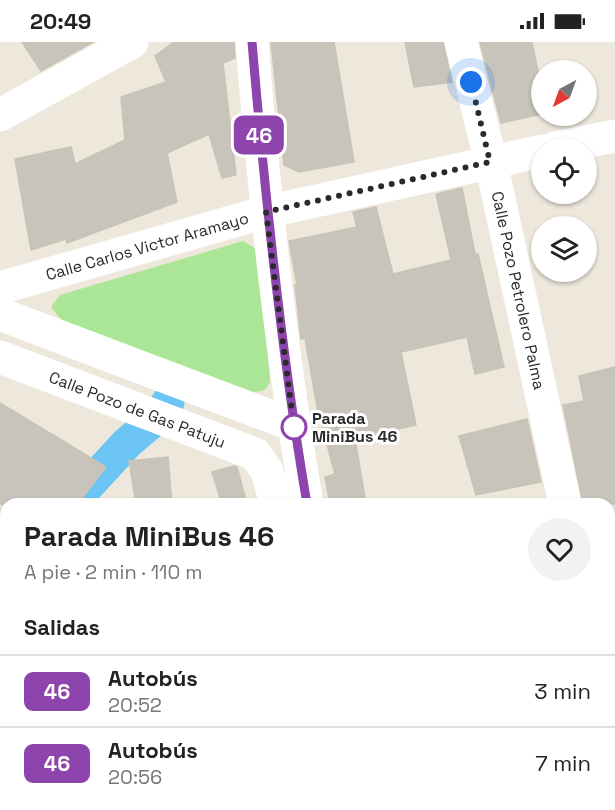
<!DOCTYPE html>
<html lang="es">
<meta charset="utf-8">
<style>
:root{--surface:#fff;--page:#f2f2f2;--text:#222;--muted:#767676;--line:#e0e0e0}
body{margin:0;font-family:"Space Grotesk",sans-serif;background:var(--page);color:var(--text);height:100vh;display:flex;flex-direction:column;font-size:22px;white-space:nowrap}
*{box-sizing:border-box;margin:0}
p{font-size:20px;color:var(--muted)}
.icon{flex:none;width:33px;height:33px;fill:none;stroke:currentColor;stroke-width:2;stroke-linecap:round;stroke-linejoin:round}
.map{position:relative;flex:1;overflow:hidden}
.panel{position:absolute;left:0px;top:456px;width:615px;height:312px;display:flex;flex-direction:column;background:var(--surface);border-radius:18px 18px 0 0;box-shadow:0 2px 4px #0004}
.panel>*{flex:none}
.badge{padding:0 12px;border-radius:9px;font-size:21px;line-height:39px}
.needle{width:39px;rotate:221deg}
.tools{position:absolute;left:531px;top:18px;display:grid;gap:12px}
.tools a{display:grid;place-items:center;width:66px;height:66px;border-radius:50%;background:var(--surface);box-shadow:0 2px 4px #0004;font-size:30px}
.you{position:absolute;width:30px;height:30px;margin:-15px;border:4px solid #fff;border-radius:50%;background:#1a73e8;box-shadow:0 0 0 9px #1a73e833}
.map>.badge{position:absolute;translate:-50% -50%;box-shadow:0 0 0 3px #fff}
h2{padding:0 24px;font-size:22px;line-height:54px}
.round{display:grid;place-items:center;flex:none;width:63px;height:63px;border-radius:32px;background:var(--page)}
.headline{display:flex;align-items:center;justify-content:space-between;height:102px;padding:0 24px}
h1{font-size:28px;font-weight:700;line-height:45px}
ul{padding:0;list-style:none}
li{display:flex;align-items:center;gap:18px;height:72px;padding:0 24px;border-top:2px solid var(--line)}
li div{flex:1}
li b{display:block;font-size:22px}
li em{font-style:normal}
li .badge{min-width:66px;font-weight:700;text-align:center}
.status{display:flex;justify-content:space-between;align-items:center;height:42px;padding:0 30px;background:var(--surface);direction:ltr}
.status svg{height:16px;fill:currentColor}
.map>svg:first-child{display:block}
.green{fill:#abe696}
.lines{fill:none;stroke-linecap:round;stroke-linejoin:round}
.canal{stroke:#6bc4f3;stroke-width:33}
.building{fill:#c8c4bb;stroke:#c8c3b5;stroke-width:1.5}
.minor{stroke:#fff;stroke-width:33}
.line-casing{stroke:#fff;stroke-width:14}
.line{stroke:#8e44ad;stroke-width:9}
.walk{stroke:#2a2a2a;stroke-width:6;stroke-dasharray:0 10.8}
.stop-dot{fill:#fff;stroke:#8e44ad;stroke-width:3}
.labels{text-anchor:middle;stroke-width:6;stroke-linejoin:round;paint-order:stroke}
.street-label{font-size:16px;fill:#2a2a2a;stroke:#fff}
.stop-label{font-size:16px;font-weight:bold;fill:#2a2a2a;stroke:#fff;text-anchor:start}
</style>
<div class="status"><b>20:49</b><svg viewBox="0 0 49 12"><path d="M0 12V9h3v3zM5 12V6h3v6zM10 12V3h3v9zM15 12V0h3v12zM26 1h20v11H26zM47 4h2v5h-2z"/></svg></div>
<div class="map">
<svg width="615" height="768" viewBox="0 0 615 768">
<rect width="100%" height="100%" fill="#ede7dc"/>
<path class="green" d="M243,199l13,8 4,8 10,125c-4,8 -7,10 -17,10l-190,-70 -12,-15 9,-12z"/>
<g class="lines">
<path class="canal" d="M71,462l56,-61 32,-27 9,-14
M0,540l6,-7"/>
</g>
<path class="building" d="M22,0h71l-52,29z
M174,0h60l1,16 -12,5 13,112 -14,3 -13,-44 -42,19 10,49 -110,41 -1,-4 -35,11 -16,-91 56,-12 4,17 50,-24 -4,-43 45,-15 -11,-26z
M271,0h63l20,120 -55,10 -15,-7z
M405,0h38l9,40 -38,5z
M480,0h52l10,50v22l-41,9z
M462,146l13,66h3l26,113 -29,7 -8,-37 -66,15 15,73 -61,14 11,65h-36l-5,-27 10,-3 -18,-67 -12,-69 -4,1 -6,-54h2l-8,-44 68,-14 -4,-15 23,-5 17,67 58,-14 -15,-66z
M615,325v137h-32l-20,-99 21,-4 -5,-25z
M0,361l106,64 -28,37h-78z
M527,377l14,63 -65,13 -17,-59z
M168,415l4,47h-36l-7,-43z
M234,424l3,1 10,37h-25l-10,-32z"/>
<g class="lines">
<g class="minor">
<path d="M252,0c12,155 29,309 55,462"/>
<path id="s1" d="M461,0l30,120 74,342"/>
<path d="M0,73l132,-73"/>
<path d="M555,106l60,-12"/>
<path id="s2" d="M0,246l266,-76 276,-61"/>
<path d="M0,272l293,111"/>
<path id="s3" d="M0,315l255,97 12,17 9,33"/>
<path d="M609,632l6,-1"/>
<path d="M609,662l6,24"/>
<path d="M352,762l3,6"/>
<path d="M387,762l2,6"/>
</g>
</g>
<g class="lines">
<g class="line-casing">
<path id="line" d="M252,0c13,155 29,309 55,462"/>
</g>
<use href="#line" class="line"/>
<path class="walk" d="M294,385l-28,-215 224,-50 -19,-80"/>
</g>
<circle class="stop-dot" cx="294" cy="385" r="12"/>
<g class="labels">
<g class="street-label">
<text dy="6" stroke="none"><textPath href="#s2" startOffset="153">Calle Carlos Victor Aramayo</textPath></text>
<text dy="6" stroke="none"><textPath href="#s1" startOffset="255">Calle Pozo Petrolero Palma</textPath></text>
<text dy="6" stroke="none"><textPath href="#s3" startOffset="147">Calle Pozo de Gas Patuju</textPath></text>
</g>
<g class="stop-label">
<text x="312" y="382">Parada<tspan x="312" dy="18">MiniBus 46</tspan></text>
</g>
</g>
</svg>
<div class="tools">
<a><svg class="needle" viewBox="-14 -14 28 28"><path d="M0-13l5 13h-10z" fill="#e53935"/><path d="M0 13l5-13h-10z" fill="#767676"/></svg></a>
<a><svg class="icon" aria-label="locate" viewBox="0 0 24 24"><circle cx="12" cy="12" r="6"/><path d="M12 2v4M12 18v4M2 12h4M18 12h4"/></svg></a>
<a><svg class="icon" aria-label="layers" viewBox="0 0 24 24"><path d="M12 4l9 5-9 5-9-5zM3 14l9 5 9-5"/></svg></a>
</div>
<div class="you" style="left:471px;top:40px"></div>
<b class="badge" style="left:259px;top:93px;background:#8e44ad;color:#fff">46</b>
<section class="panel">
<div class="headline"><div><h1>Parada MiniBus 46</h1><p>A pie · 2 min · 110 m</p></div><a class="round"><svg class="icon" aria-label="heart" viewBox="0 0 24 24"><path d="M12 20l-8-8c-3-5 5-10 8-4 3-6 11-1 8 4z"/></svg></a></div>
<h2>Salidas</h2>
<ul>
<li><span class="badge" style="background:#8e44ad;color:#fff">46</span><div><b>Autobús</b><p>20:52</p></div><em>3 min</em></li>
<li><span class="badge" style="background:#8e44ad;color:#fff">46</span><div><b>Autobús</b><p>20:56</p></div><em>7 min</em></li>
</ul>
</section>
</div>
